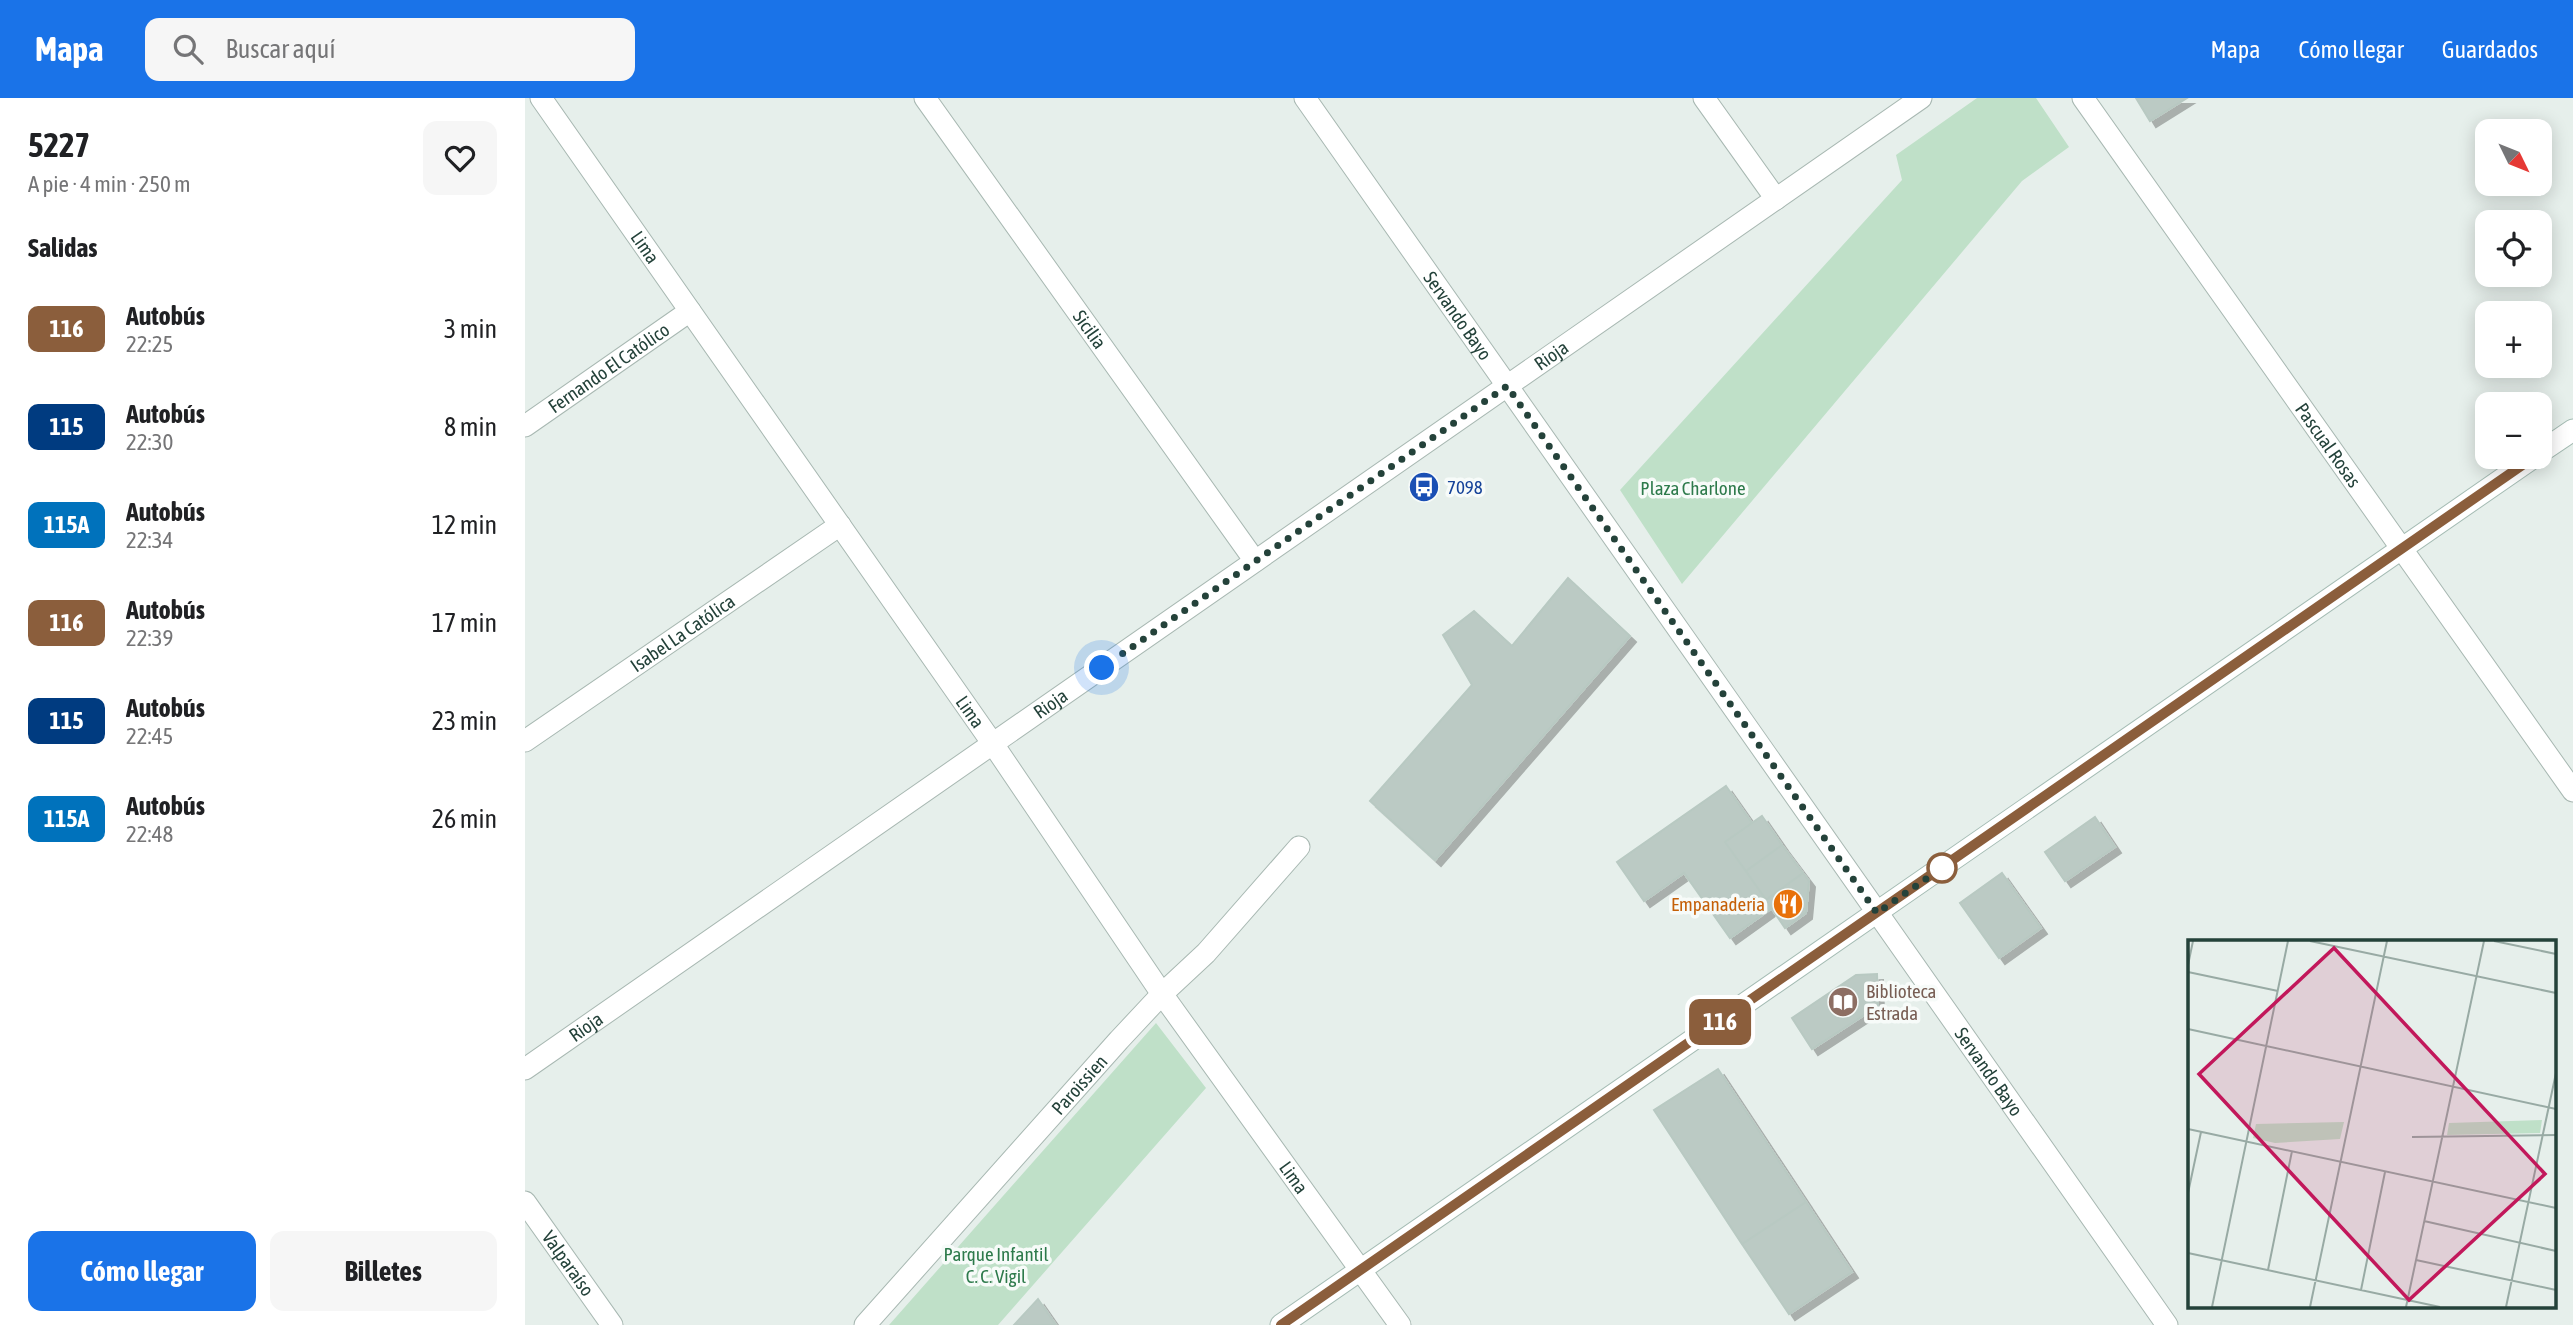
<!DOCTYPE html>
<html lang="es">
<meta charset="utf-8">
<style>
:root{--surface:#fff;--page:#f6f6f6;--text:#202124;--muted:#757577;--accent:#1a73e8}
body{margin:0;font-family:"Asap Condensed",sans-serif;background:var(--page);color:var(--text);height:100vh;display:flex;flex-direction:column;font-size:26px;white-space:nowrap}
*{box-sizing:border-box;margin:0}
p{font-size:23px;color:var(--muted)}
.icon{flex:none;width:38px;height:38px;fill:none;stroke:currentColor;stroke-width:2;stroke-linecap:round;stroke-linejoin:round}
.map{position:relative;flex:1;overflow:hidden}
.details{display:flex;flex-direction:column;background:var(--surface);width:525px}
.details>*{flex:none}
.badge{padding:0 14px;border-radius:10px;font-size:24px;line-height:46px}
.needle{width:46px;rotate:133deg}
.controls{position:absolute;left:1950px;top:21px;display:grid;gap:14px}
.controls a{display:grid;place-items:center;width:77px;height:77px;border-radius:14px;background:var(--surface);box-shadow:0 4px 18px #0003;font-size:35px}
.you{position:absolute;width:35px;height:35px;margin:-18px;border:5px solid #fff;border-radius:50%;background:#1a73e8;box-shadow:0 0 0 10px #1a73e833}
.map>.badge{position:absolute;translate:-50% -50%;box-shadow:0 0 0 4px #fff}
h2{padding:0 28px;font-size:26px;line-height:63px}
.round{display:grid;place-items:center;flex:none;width:74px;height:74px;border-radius:14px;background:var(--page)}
.overview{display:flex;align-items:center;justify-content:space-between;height:119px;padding:0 28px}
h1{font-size:33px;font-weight:700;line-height:52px}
.primary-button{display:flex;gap:14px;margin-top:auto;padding:14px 28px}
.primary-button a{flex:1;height:80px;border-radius:14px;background:var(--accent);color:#fff;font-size:28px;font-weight:700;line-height:80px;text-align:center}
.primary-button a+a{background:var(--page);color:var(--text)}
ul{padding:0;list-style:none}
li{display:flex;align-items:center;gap:21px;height:98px;padding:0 28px}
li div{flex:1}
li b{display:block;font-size:26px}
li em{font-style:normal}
li .badge{min-width:77px;font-weight:700;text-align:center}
header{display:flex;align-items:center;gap:42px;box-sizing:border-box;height:98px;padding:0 35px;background:var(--accent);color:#fff}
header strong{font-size:33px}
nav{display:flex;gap:38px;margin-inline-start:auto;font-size:24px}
.search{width:490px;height:63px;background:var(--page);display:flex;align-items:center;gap:18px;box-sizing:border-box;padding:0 24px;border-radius:14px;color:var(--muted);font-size:26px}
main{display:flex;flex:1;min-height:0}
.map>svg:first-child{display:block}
.green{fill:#bfe0c8}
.building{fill:#bbcac4;stroke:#b8c9c2;stroke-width:2;filter:url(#shadow)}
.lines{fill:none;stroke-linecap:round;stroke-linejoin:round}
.minor-casing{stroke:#a8b8b2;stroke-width:23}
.secondary-casing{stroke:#a4bbb3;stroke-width:23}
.minor{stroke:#fff;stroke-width:21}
.secondary{stroke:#fff;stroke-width:21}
.line-casing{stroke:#fff;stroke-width:16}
.line{stroke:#8b5e3c;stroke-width:10}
.walk{stroke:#24423a;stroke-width:7;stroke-dasharray:0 12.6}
.stop-dot{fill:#fff;stroke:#8b5e3c;stroke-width:3.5}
.labels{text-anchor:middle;stroke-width:7;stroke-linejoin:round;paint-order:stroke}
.street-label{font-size:19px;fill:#24423a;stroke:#f7fbf9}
.transit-label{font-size:19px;fill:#164399;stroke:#f7fbf9;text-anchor:start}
.park-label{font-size:19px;fill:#2d7a4b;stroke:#f7fbf9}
.food-label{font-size:19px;fill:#c56008;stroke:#f7fbf9;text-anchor:end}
.education-label{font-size:19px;fill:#785e54;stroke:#f7fbf9;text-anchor:start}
.inset-road{fill:none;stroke:#98aaa4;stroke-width:2}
.view{fill:#c2185b;fill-opacity:0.15;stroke:#c2185b;stroke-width:3.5}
.inset-edge{fill:none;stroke:#24423a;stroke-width:3.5}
</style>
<header>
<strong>Mapa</strong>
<div class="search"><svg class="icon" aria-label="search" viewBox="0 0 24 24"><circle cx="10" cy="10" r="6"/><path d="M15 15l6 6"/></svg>Buscar aquí</div>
<nav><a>Mapa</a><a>Cómo llegar</a><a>Guardados</a></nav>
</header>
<main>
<section class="details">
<div class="overview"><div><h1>5227</h1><p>A pie · 4 min · 250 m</p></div><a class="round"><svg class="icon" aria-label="heart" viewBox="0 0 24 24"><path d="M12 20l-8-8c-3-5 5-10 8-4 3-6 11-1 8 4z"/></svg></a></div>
<h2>Salidas</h2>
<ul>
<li><span class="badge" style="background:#8b5e3c;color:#fff">116</span><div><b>Autobús</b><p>22:25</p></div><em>3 min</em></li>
<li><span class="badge" style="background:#003b80;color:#fff">115</span><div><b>Autobús</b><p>22:30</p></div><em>8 min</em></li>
<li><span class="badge" style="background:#0072bc;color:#fff">115A</span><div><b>Autobús</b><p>22:34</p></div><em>12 min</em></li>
<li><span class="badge" style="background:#8b5e3c;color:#fff">116</span><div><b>Autobús</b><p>22:39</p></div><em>17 min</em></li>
<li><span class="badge" style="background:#003b80;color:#fff">115</span><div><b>Autobús</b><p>22:45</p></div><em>23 min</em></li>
<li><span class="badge" style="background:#0072bc;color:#fff">115A</span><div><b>Autobús</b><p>22:48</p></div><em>26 min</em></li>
</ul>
<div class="primary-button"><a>Cómo llegar</a><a>Billetes</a></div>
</section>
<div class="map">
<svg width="2048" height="1227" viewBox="0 0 2048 1227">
<defs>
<filter id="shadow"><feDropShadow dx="6" dy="6" stdDeviation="0" flood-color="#0004"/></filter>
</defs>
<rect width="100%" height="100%" fill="#e6efeb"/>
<path class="green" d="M1452,0h59l33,49 -47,34 -340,403 -62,-94 282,-310 -6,-25z
M631,925l50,65 -208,237h-109z"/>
<path class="building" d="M1611,0h51l-37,23z
M1043,480l62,58 -195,224 -65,-59 102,-116 -29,-50 31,-24 38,35z
M1201,688l26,37 -27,19 47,66 -42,30 -46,-65 -40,28 -27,-39z
M1237,718l20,29 -36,26 -21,-29z
M1570,719l20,30 -50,34 -20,-29z
M1257,747l21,28 -37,27 -20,-29z
M1278,775l6,8 -3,32 -21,15 -19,-28z
M1477,775l39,55 -42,30 -39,-55z
M1352,876l1,32 -66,43 -20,-31 64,-43z
M1193,971l88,133 -64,42 -88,-134z
M1281,1104l46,70 -63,42 -47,-70z
M513,1201l18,26h-42z"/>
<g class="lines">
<g class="minor-casing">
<g id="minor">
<path id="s1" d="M16,0l452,646 169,250 238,331"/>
<path id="s2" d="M400,0l330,463"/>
<path id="s3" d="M780,0l862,1227"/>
<path d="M1179,0l72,101"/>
<path id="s4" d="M1558,0l490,693"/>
<path id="s5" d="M0,328l165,-115"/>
<path id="s6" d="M0,643l315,-216"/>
<path id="s7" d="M0,971l1396,-971"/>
<path id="s8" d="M0,1104l87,123"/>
<path id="s9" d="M340,1227l254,-285 43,-46 44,-41 93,-106"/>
</g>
</g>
<g class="secondary-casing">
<path id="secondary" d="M2014,355l34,-23
M756,1227l1253,-868"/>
</g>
<use href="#minor" class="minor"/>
<use href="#secondary" class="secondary"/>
</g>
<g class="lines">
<g class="line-casing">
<path id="line" d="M756,1227l1253,-868"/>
</g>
<use href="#line" class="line"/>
<path class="walk" d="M577,570l405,-282 370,527 69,-48 -4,3"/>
</g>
<defs>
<g id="bus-disc" transform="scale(1.575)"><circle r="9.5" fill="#1a4fb4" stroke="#f7fbf9"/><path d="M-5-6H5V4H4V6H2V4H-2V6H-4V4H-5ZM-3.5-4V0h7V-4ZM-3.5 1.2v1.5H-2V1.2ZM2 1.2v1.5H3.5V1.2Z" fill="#fff"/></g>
<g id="restaurant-disc" transform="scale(1.575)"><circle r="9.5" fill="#e8710a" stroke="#f7fbf9"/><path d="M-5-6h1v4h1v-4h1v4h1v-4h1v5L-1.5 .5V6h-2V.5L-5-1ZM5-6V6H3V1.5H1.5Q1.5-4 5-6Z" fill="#fff"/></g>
<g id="library-disc" transform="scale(1.575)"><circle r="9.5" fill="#8d6e63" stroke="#f7fbf9"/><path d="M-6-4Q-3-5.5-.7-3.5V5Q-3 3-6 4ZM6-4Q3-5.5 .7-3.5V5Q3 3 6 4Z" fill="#fff"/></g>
</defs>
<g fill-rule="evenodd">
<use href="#bus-disc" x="899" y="389"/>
<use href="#restaurant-disc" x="1263" y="806"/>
<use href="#library-disc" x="1318" y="904"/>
</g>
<circle class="stop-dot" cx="1417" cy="770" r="14"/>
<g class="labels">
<g class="street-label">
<text dy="7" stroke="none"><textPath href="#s1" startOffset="182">Lima</textPath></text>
<text dy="7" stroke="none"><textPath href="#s3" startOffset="266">Servando Bayo</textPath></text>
<text dy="7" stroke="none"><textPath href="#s2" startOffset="284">Sicilia</textPath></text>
<text dy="7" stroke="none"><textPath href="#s7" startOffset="1250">Rioja</textPath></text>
<text dy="7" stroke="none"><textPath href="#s5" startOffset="102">Fernando El Católico</textPath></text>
<text dy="7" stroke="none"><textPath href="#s4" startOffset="425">Pascual Rosas</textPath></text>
<text dy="7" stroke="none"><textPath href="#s6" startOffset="191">Isabel La Católica</textPath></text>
<text dy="7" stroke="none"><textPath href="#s7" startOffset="640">Rioja</textPath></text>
<text dy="7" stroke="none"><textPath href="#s1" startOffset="749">Lima</textPath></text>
<text dy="7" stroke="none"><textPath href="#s7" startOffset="74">Rioja</textPath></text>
<text dy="7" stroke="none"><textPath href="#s3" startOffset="1190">Servando Bayo</textPath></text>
<text dy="7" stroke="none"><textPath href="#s9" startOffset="322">Paroissien</textPath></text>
<text dy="7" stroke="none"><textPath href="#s1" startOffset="1316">Lima</textPath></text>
<text dy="7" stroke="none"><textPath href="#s8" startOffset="75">Valparaíso</textPath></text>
</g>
<g class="transit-label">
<text x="922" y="396">7098</text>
</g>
<g class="park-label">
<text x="1168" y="397">Plaza Charlone</text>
<text x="471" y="1163">Parque Infantil<tspan x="471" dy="22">C. C. Vigil</tspan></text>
</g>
<g class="food-label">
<text x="1240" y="813">Empanaderia</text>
</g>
<g class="education-label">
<text x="1341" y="900">Biblioteca<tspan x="1341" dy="22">Estrada</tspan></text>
</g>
</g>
<g transform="translate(1663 842)">
<rect width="368" height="368" fill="#e6efeb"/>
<path d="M354,180l-2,13 -93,2 2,-12zM156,182l-4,17 -65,4 -22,-5 3,-14z" fill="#bfe0c8"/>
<path class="inset-road" d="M122,1l246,52M306,1l62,13M0,25l5,-24M0,32l90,19M0,89l368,80M0,189l368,79M224,197l144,-2M0,253l13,-61M236,281l132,30M0,313l252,54M228,320l140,30M80,330l24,-119M173,350l24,-118M24,367l76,-366M122,367l77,-366M218,367l78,-366M318,367l50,-234"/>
<path class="view" d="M146,8l211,226 -136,126 -210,-226z"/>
<rect width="368" height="368" class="inset-edge"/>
</g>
</svg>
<div class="controls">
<a><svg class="needle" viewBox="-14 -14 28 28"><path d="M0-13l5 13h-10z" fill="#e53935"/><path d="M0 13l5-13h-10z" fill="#757577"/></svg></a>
<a><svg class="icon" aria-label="locate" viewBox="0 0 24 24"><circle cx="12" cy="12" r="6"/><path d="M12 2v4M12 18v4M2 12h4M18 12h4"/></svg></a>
<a>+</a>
<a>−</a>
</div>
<div class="you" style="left:577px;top:570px"></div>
<b class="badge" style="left:1195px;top:924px;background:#8b5e3c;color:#fff">116</b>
</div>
</main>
